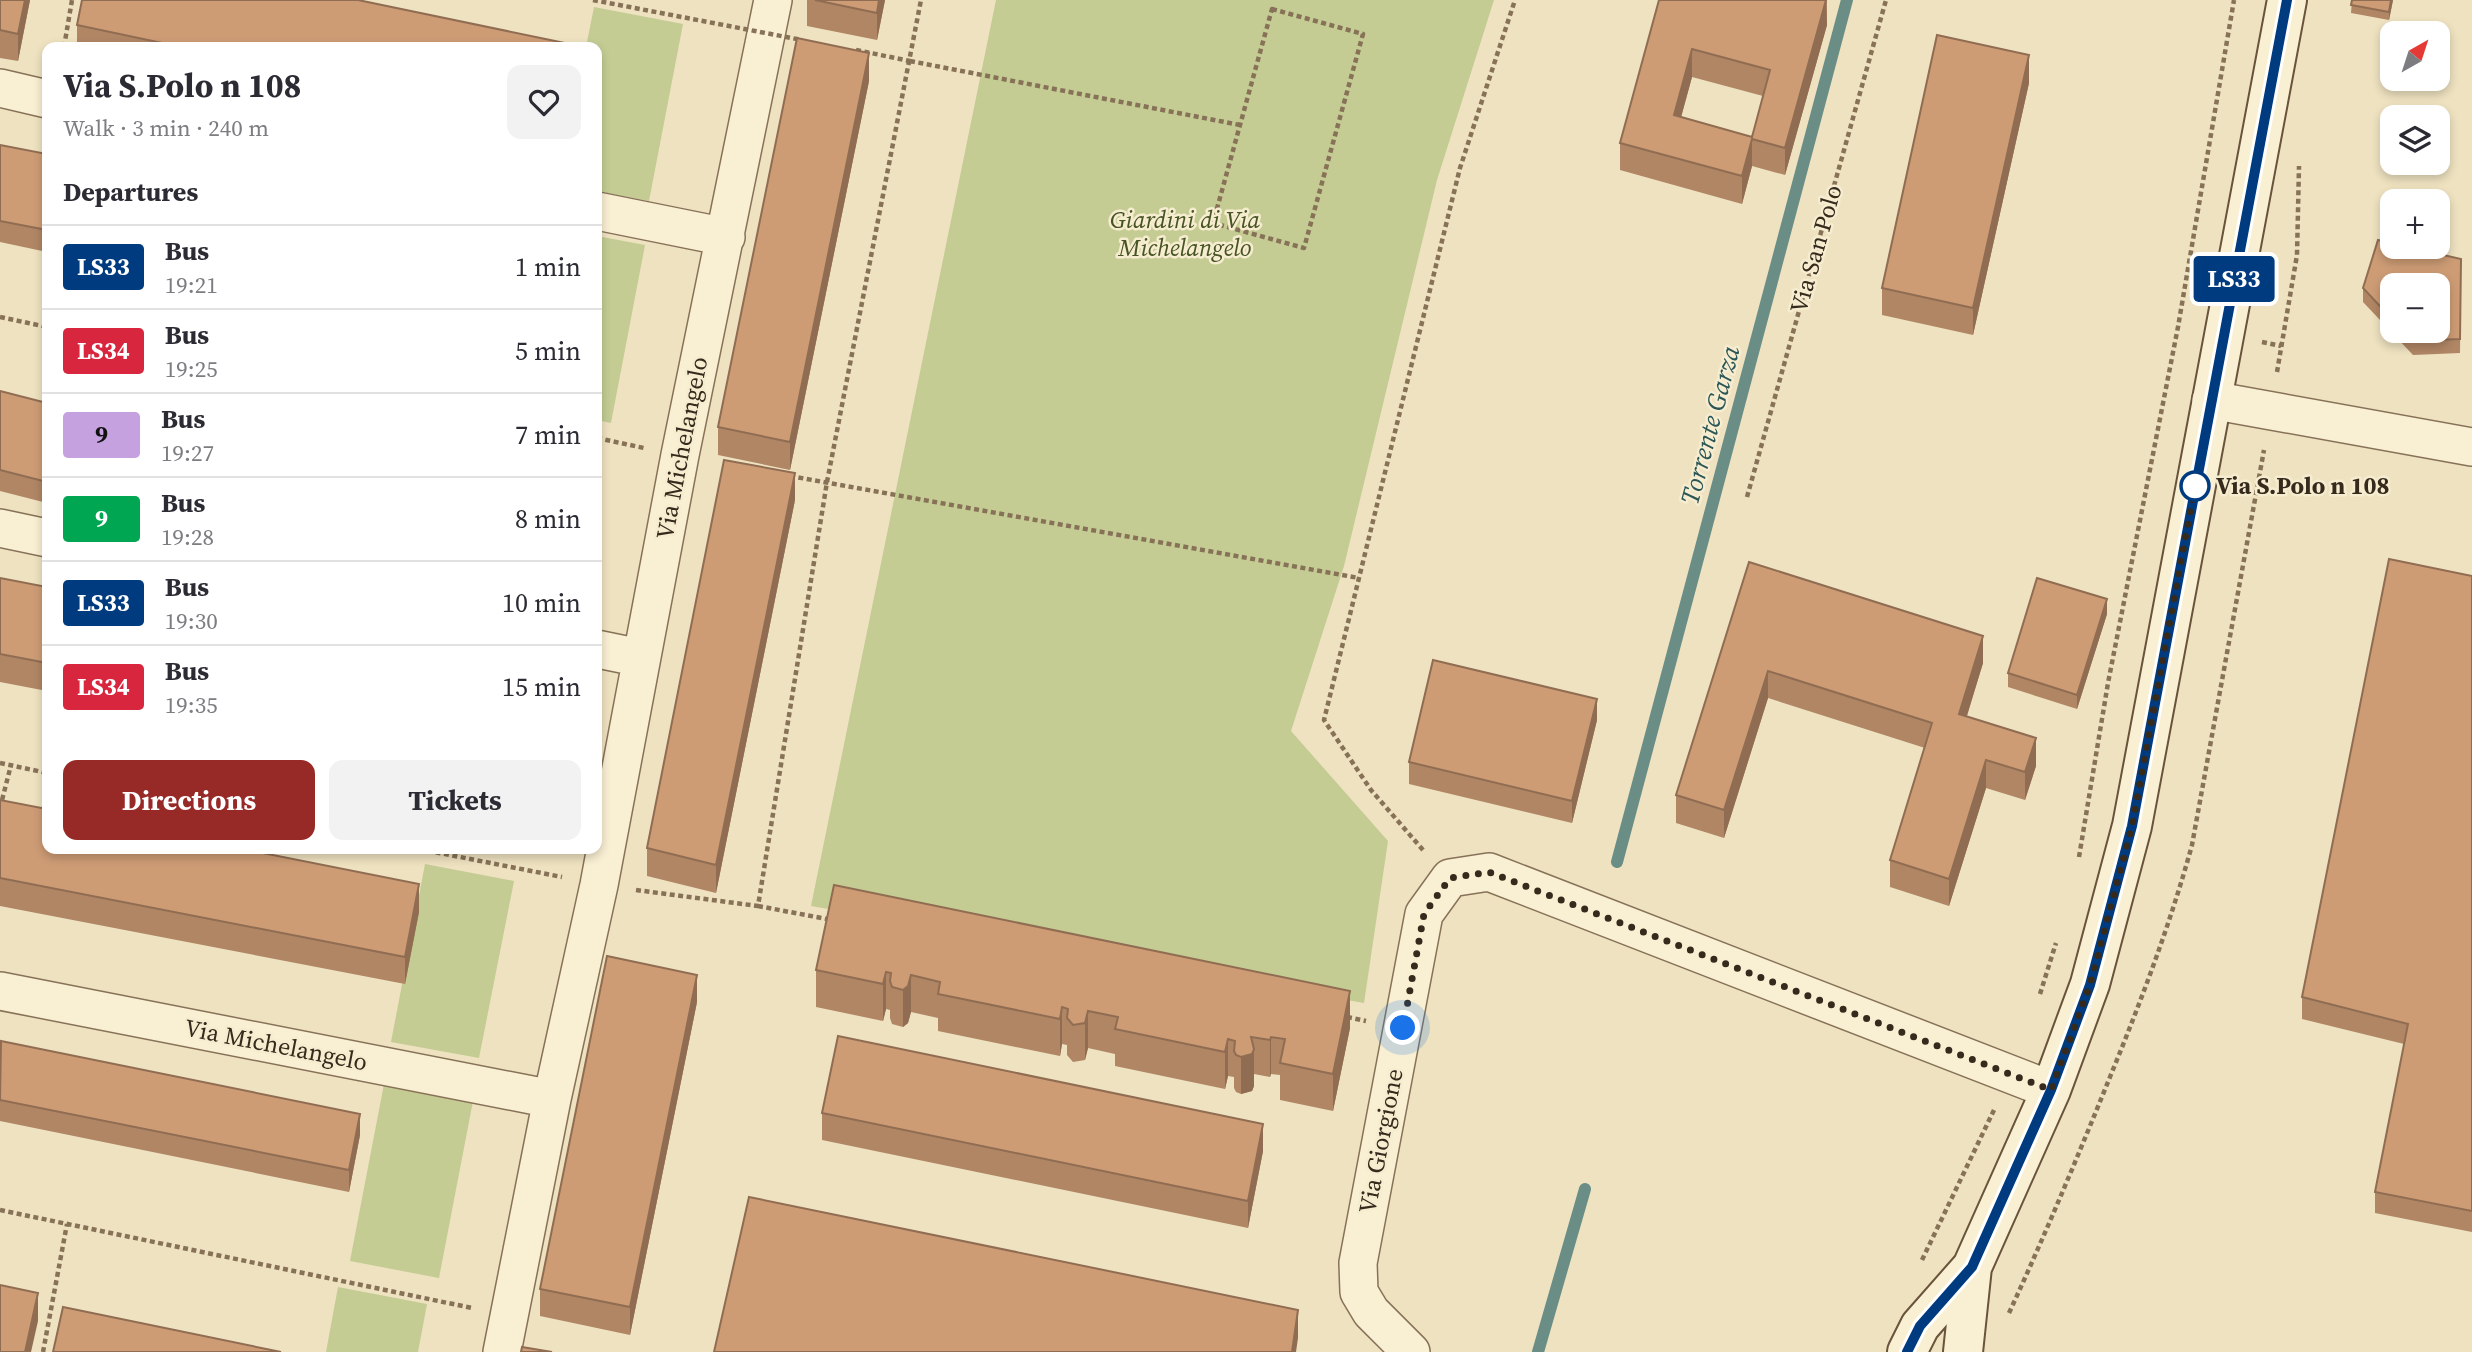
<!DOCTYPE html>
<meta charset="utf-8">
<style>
:root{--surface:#fff;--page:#f2f2f3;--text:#2b2b33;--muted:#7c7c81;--line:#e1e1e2;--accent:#972927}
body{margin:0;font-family:"Source Serif 4",serif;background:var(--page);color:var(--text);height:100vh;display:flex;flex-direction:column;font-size:26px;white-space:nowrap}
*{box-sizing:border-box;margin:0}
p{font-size:23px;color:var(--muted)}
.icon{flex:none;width:38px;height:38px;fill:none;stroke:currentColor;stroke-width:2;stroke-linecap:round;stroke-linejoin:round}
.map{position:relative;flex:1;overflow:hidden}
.sheet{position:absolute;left:42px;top:42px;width:560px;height:812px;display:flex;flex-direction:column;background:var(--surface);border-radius:14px;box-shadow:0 4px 10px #0003}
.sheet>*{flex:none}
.badge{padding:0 14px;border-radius:5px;font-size:24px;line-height:46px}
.needle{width:46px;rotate:39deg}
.controls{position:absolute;left:2380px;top:21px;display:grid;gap:14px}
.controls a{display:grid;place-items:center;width:70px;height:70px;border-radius:14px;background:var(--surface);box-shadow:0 4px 10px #0003;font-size:35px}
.you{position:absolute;width:35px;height:35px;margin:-18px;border:5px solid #fff;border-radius:50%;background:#1a73e8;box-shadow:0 0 0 10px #1a73e833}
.map>.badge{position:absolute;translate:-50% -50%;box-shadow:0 0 0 4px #fff}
h2{padding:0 21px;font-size:26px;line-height:63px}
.round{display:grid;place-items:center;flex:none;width:74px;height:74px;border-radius:14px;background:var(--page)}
.headline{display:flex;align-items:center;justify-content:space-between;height:119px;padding:0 21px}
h1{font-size:33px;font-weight:700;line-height:52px}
.button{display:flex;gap:14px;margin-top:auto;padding:14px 21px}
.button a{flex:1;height:80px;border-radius:14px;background:var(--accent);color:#fff;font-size:28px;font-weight:700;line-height:80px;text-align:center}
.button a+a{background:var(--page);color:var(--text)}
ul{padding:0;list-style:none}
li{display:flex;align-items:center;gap:21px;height:84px;padding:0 21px;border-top:2px solid var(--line)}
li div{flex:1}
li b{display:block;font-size:26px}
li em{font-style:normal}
li .badge{min-width:77px;font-weight:700;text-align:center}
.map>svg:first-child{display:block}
.green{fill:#c4cc94}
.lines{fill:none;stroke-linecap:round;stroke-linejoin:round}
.stream{stroke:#6a8e86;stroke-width:12}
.street-casing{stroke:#877258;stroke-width:40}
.secondary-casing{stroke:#69533b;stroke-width:42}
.path{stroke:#877258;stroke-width:4.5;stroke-dasharray:5 3.5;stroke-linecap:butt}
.street{stroke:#f9efd3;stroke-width:37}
.secondary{stroke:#f9efd3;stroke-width:38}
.path-bridge{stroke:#877258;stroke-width:4.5;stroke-dasharray:5 3.5;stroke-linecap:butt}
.wall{fill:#b08665;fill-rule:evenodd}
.shaded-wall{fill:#906d52}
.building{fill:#cd9c75;stroke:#906d52;stroke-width:2;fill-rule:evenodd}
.line-casing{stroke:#fff;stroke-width:16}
.line{stroke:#003b80;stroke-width:10}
.walk{stroke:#362a1c;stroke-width:7;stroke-dasharray:0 12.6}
.stop-dot{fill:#fff;stroke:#003b80;stroke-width:3.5}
.labels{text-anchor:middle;stroke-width:5;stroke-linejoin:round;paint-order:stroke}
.park-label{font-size:24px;font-style:italic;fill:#465323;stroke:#f6eccf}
.street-label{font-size:24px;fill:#362a1c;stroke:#f6eccf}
.stop-label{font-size:24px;font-weight:bold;fill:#362a1c;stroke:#f6eccf;text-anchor:start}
.water-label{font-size:26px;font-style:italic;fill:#2b5655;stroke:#f6eccf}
</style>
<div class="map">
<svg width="2472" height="1352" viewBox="0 0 2472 1352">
<rect width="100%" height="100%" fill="#eee2c0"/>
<path class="green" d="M996,0h498l-57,180 -93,386 -53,165 97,110 -24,162 -553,-97z
M594,7l89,17 -34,177 -52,-10v-144h-11z
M597,236l48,9 -34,178 -14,-3z
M425,864l89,17 -35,177 -88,-16z
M384,1084l89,17 -34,177 -89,-17z
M338,1287l89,17 -9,48h-92z"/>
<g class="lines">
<path class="stream" d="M1617,862l230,-862
M1538,1352l47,-163"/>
<g class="street-casing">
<path id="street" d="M0,88l47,11
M597,211l129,26
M2211,400l261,47
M0,528l47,10
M597,649l44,9
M0,991l552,108
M502,1352l50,-253 47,-214 81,-430 93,-455
M1411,1352l-40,-40 -12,-20 -1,-29 66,-349 26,-36 39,-6 562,218"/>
</g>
<g class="secondary-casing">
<path id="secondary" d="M1907,1352l13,-26 52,-59 79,-177 39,-106 42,-158 155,-826
M1963,1352l9,-85"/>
</g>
<path class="path" d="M1272,9l91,25 -59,214 -91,-25z
M64,47l8,-47
M910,61l330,64
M0,317l47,10
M2262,342l19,4
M2277,372l20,-117 2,-89
M597,438l47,10
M790,476l569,102
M1747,497l139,-497
M0,763l47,10
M0,808l11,-43
M419,849l143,28
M1423,850l-52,-60 -47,-70 136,-552 55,-168
M2079,857l29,-174 70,-356 56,-327
M636,890l122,16 69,-424 94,-482
M758,906l74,14
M2040,994l16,-51
M1347,1017l19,4
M0,1210l472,98
M1922,1260l72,-150
M2009,1313c36,-78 69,-157 101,-236 31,-76 60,-152 82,-232l72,-395
M43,1352l24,-128"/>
<use href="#street" class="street"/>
<use href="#secondary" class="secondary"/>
<path class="path-bridge" d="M593,0l209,40
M856,50l54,11"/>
</g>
<path class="wall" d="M0,0h30l-12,61 -18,-3z
M807,0h78l-8,40 -70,-14z
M1659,0h168v25l-42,150 -33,-9 -10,38 -122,-34v-27zM1692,77l71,19 -11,41 -71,-20z
M2352,0h41l-4,20 -38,-7z
M77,25l507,22h-507z
M869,81l-79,389 -72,-15v-28z
M2029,83l-56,252 -91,-20v-27z
M0,145l47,9v98l-47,-10z
M2461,259l-1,94 -47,2 -50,-53v-14zM2392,285l46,46h-46z
M0,391l47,12v100l-47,-12z
M795,500l-79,393 -69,-17v-28z
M1749,562l234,101 -16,53 69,50 -11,34 -39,-12 -37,118 -59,-19v-27l35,-112 -157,-50 -44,140 -48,-15v-28z
M2472,576v656l-97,-19v-21l29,-148 -102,-25v-22z
M0,578l47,9v104l-47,-9z
M2107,614l-30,95 -69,-22v-14z
M1597,720l-25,103 -163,-39v-22z
M0,800l419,112 -14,72 -405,-78z
M834,885l516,143 -17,83 -53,-11v-25l-9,-1 -1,3 -16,-3v12l-2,5 -11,3 -5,-2 -2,-4v-11l-6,-1 -3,13 -110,-23v-12l-27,-6 -3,12 -12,2 -6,-7v-10l-5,-1 -2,12 -122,-25v-13l-27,-6 -3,11 -5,4 -11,-3 -2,-6v-8l-4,-1 -3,12 -67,-14v-37z
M697,1002l-67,333 -90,-19v-27z
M0,1045l360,90 -11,57 -349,-71z
M822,1113l441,38 -15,77 -426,-88z"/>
<path class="shaded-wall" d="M25,0h5l-12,61v-27z
M879,0h6l-8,40v-27z
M1826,0l1,25 -42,150v-27z
M2391,0h2l-4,20v-8z
M1692,49v28l-18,66v-28z
M869,53v28l-79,389v-28z
M2029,55v28l-56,252v-27z
M1752,139v27l-10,38v-28z
M795,473v27l-79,393v-28z
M2107,599v15l-30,95v-14z
M1983,636v27l-24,78v-27z
M1768,671v27l-44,140v-28z
M1597,699v21l-25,103v-22z
M2036,738v28l-11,34v-28z
M1986,760v28l-37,118v-27z
M419,884v28l-14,72v-27z
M886,972v37l-3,12v-37z
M697,975v27l-67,333v-28z
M911,975v37l-3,11 -5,4v-37z
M1350,991v37l-17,83v-37z
M1062,1007v37l-2,12v-37z
M1088,1011v37l-3,12v-37z
M1271,1037v37l-1,3v-37z
M1228,1039v37l-3,13v-37z
M1254,1049v37l-2,5 -11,3v-37z
M360,1114v21l-11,57v-22z
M1263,1124v27l-15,77v-27z
M38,1293v28l-7,31h-6z
M1298,1310v28l-2,14h-4z"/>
<path class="building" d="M0,0h25l-7,34 -18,-4z
M82,0h276l226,47h-403l-104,-22z
M815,0h64l-2,13z
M1659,0h167l-41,148 -33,-9 -10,37 -122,-33zM1692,49l78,21 -18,67 -78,-22z
M2352,0h39l-2,12 -38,-7z
M1937,35l92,20 -56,253 -91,-20z
M797,38l72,15 -79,389 -72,-15z
M0,145l47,9v76l-47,-9z
M2378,240l14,3v4h16l53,12 -1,80 -47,2 -9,-10h34v-46h-46v34l-29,-31z
M0,391l47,12v79l-47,-12z
M724,460l71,13 -79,392 -69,-17z
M2389,559l83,17v635l-97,-19 33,-168 -106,-27z
M1749,562l234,74 -24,78 77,24 -11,34 -39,-12 -37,119 -59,-19 42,-137 -164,-52 -44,139 -48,-15z
M0,578l47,9v76l-47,-9z
M2037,578l70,21 -30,96 -69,-22z
M1433,660l164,39 -25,102 -163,-39z
M0,800l47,9v40h196l176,35 -14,73 -405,-79z
M834,885l516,106 -17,83 -53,-11 5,-24 -14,-2 -1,3 -19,-3 3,12 -2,5 -11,3 -5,-2 -2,-4 1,-10 -7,-2 -3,13 -110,-23 3,-12 -30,-6 -3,12 -12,2 -6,-7 1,-9 -6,-2 -2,12 -122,-25 2,-12 -29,-7 -3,11 -5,4 -11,-3 -2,-6 1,-8 -5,-1 -3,12 -67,-14z
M607,956l90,19 -67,332 -90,-18z
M838,1036l425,88 -15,77 -426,-88z
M1,1041l359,73 -11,56 -349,-70z
M749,1197l549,113 -6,42h-578z
M0,1285l38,8 -13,59h-25z
M63,1307l218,45h-228z
M522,1347l30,5h-31z"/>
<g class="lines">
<g class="line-casing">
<path id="line" d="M1907,1352l13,-26 52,-59 79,-177 39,-105 42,-159 155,-826"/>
</g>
<use href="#line" class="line"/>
<path class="walk" d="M1403,1028l21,-114 26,-36 39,-6 562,218 39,-105 42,-159 64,-346 -1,6"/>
</g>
<circle class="stop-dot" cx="2195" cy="486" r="14"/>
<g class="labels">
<g class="park-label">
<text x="1185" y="228">Giardini di Via<tspan x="1185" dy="28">Michelangelo</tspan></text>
</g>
<g class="street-label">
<text transform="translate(1816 249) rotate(-74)" y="8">Via San Polo</text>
<text transform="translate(682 448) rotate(-79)" y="8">Via Michelangelo</text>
<text transform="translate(276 1045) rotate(11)" y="8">Via Michelangelo</text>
<text transform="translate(1381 1141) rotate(-79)" y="8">Via Giorgione</text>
</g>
<g class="stop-label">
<text x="2216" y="494">Via S.Polo n 108</text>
</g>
<g class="water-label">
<text transform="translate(1710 425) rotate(-75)" y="9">Torrente Garza</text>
</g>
</g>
</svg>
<div class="controls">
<a><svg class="needle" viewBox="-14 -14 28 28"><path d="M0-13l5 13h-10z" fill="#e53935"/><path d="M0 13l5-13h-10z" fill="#7c7c81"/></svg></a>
<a><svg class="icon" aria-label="layers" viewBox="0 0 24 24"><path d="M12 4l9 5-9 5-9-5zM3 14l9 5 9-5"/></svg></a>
<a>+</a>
<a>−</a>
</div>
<div class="you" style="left:1403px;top:1028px"></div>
<b class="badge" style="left:2234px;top:279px;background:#003b80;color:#fff">LS33</b>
<section class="sheet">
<div class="headline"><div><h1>Via S.Polo n 108</h1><p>Walk · 3 min · 240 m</p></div><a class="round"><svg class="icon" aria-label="heart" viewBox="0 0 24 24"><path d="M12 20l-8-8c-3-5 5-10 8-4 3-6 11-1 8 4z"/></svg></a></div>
<h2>Departures</h2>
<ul>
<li><span class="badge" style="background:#003b80;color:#fff">LS33</span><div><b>Bus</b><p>19:21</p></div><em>1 min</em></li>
<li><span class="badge" style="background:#d7263d;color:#fff">LS34</span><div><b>Bus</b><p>19:25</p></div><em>5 min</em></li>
<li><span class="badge" style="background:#c6a1e0;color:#111">9</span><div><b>Bus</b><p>19:27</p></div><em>7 min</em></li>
<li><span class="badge" style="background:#00a651;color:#fff">9</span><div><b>Bus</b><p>19:28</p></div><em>8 min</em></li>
<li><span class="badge" style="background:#003b80;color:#fff">LS33</span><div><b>Bus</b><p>19:30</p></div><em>10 min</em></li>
<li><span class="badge" style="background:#d7263d;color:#fff">LS34</span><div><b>Bus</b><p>19:35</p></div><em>15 min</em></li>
</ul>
<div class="button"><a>Directions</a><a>Tickets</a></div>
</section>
</div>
